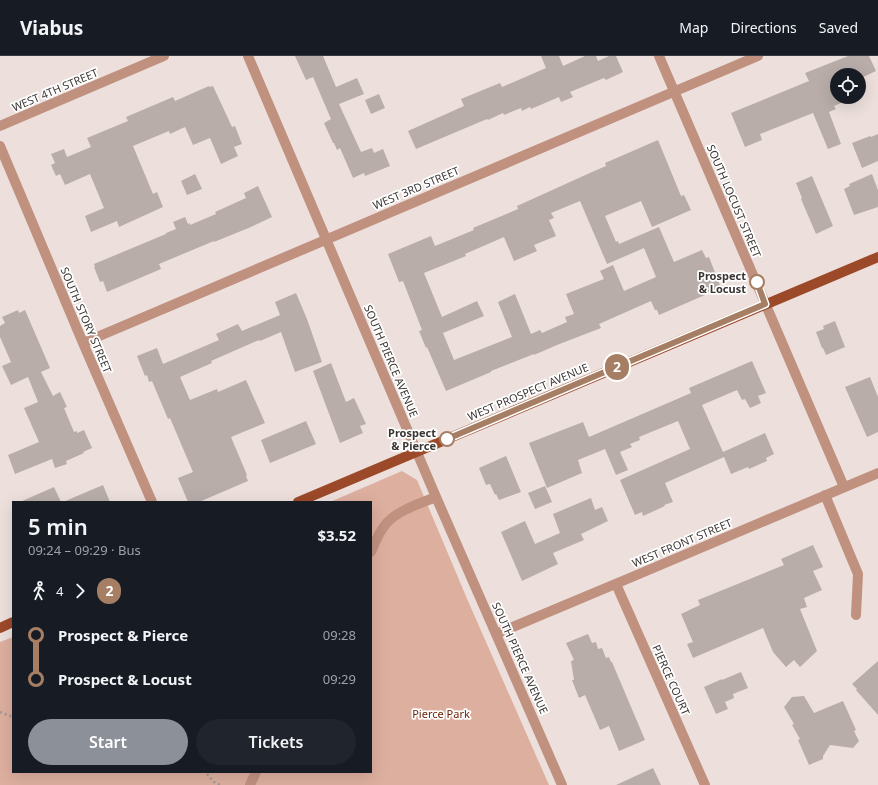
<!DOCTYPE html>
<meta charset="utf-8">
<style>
:root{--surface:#171b24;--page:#20242c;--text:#f1f3f6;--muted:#9ea1a6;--line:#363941;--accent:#8c9099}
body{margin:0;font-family:"Noto Sans",sans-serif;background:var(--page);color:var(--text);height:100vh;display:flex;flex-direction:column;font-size:15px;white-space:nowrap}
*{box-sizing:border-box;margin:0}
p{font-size:13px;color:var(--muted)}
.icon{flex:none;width:22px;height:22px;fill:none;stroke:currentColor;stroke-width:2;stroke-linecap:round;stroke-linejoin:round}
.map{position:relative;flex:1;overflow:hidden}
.panel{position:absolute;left:12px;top:445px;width:360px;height:272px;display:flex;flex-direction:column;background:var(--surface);border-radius:0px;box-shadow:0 4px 16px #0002}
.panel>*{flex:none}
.badge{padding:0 8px;border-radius:13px;font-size:14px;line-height:26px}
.tools{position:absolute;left:830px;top:12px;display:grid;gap:8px}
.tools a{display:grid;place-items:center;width:36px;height:36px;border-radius:50%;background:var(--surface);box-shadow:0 4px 16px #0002;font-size:20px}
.map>.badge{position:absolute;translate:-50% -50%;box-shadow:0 0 0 2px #fff}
.legs{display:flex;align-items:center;gap:6px;height:44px;padding:0 16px;font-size:13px}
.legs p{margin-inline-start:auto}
.overview{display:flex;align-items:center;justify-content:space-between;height:68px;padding:0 16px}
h1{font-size:22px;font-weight:600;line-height:30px}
.button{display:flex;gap:8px;margin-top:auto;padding:8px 16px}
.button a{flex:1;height:46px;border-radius:24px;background:var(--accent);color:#fff;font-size:16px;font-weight:600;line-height:46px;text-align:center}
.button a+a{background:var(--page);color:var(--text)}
ul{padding:0 16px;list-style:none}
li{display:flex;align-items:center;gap:14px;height:44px;font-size:15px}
li i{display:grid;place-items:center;width:6px;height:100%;margin:0 5px;background:currentColor}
li i::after{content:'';width:10px;height:10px;margin:-5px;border:3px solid;border-radius:50%;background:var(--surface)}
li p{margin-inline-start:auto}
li:first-child i{background:linear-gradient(#0000 50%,currentColor 0)}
li:last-child i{background:linear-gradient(currentColor 50%,#0000 0)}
header{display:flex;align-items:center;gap:24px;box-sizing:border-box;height:56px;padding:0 20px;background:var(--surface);border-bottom:1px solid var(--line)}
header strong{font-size:19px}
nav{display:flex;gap:22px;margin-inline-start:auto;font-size:14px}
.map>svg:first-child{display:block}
.green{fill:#ddaf9f}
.building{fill:#b8ada9;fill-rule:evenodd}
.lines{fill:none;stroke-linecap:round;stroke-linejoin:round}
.path{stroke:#a29895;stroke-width:2.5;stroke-dasharray:2 3;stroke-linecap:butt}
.minor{stroke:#c19180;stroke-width:10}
.major{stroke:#9c4929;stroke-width:10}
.line-1-casing{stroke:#fff;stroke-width:9}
.line-1{stroke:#a57e64;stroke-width:6}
.stop-1-dot{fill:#fff;stroke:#a57e64;stroke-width:2}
.labels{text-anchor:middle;stroke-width:3.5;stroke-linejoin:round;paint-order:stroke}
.street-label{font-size:11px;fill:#3a3533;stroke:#fff}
.stop-label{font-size:11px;font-weight:bold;fill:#3a3533;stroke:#fff;text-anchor:end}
.park-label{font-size:11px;fill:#651e00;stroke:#fff}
</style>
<header>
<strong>Viabus</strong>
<nav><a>Map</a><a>Directions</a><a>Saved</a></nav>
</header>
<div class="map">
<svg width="878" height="729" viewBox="0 0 878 729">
<rect width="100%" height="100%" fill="#ede0dc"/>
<path class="green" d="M402,415l15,9 51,121 81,184h-549v-143l13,-5v135h358v-270h-41z"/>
<path class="building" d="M295,0h28l13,31 21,-9 7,16 -25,10 22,48 11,-4 2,5 9,-4 7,17 -25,10 -1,-3 -11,5 -13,-30 -3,2 -3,-7h-1l-9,-20 7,-4 -18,-42 -7,3z
M541,0h18l4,10 22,-10h11l2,5 11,-5h7l7,16 -17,8 -2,-2 -34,14 3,5 -12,5 -2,-5 -28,12 -1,-2 -8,4 -1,-3 -17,7 -1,-2 -15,7 -1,-1 -71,30 -8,-18 56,-25 -3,-7 39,-16 2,4 44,-19z
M848,0h21l7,15 -17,8v-4h-22v22h8l1,4 -12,5 2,3 -7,3 12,32 -13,5 -15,-36 -53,21 2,6 -17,7 -14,-34 78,-32 -4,-8z
M209,30v1l4,-1 19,41 3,-1 7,18 -8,3 4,9 -17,8 -11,-26 -17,7 -8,-18 -15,7 -1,-3 -36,15 20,48 4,-2 6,15 -44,20 -2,-6 -26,11 -6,-16 19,-8 -14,-34 -25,11 -5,-11 -4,2 -5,-11 4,-2 -4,-9 13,-5 3,8 24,-10 -4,-9 41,-17 -2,-4 47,-20 2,4z
M379,38l6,14 -14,6 -6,-14z
M878,78v27l-16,7 -10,-25 18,-7 1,1z
M658,84l23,56 3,-1 7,15 -39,17 -11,-26 -36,15 11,26 2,-1 1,3 40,-17 15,35 28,-12 4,8 3,-1 12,31 -62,27 -2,-5h-2l-4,-9 -52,23 2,4 -44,17 -23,10v-1l-43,17v1l-45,19 -19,-44 -1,1 -7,-17 3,-1 -19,-49 -4,1 -11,-28 43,-18 4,10 39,-16 -1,-2 45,-19 -1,-3 75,-34 14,-6 -1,-3zM580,145l27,63 37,-16 12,29 -32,14 -11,-26 -13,6 4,8 -38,15 8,20 -9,3 2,5 -25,11 -2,-3 -9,4 -16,-40 -17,8 14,35 -58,23 -11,-27 41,-17 -7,-15 -35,16 -18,-44 42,-17 -1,-2 39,-17 10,24 23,-10 -3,-6 22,-9 -7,-16 5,-2 -3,-5z
M195,118l7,15 -15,6 -6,-14z
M872,118l6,16v17l-24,8 -10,-26 6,-3 -1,-2z
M812,120l21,50 -17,8 -15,-35 1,-1 -6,-15z
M258,130l14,31 -21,10 -37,15v-1l-55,23 2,5 -54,23 -4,-11 -3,1 -6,-15h1l-1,-3 72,-30v-1l10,-4 -3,-7 12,-5 3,7 2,-1v2l26,-11 -1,-2 31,-14 -2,-5z
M296,237l11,26 15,43 -27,10 -14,-40 -21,9 -1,-1 -48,21 1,2 -32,14 10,23 27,-11 1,3 28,-12 19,43 -34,14 16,38 -1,1 2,5 -49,21h-11l-10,-24 15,-6 -23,-54 -2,1 -16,-38 -3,1 -2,-7 -2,1 -8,-20 20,-8 6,16 56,-24 -3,-6 22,-10 4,7 38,-16 -5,-13z
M18,254l1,3 6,-3 25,58 -9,4 12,24 7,-4 7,15 -3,1 10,24 3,-1v2l7,-3 8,18 -9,4 1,1 -18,8 1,3 -12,4 -3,-9 -37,15 -7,-19 31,-13 -15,-34 14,-6 -10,-25 -17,8 -9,-19 9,-4 -11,-25v-11l5,-3 -3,-6z
M835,265l10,26 -19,8 -3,-7h-1l-6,-16 8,-3 -1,-3z
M752,305l14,32 -8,3 3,7 -11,5 -5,-9 -3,1 -5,-10 -35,15 21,47 42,-19 9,21 -8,4 1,3 -18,8 -1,-2 -17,7 -7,-17 -59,26 8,19 -9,3 1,1 -22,10 -1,-4 -7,3 -15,-35 70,-31 -12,-28 -39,16 1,3 -10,4 2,3 -12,5 8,18 -12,5 -11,-26 -27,11 4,13 -35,15 -18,-45 54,-21 6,15 102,-44 -2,-5z
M331,307l15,39 8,-4 12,26 -6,2 3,7 -23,10 -27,-72z
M870,321l8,20v35l-11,5 -22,-50z
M306,365l10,23 -46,19 -9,-23z
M506,400l15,36 -22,8 -3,-6 -1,1 -5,-11 -4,1 -7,-17z
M103,429l7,17h-47z
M545,430l7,16 -17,7 -7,-16z
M54,431l7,15h-41z
M591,442l4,12 7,-3 6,14 -27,13 3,6 -31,13 5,11 -36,17 -21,-49 24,-11 10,23 25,-11 -7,-19z
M813,489l10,22 -10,4 9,19 -18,8 3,9 -7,2 17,42 -17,16 -6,-7 -8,7 -13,-15 -10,-24 -70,30 -6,-14 6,-2 -12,-28 19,-9 -2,-5 86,-35 -3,-6z
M588,578l4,9 4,-1 2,7 4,-1 4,10 3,-1 2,5h1l33,78 -26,11 -10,-25 -9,4 -15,-35 -6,3 -7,-18h2l-3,-19 3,-1 -8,-17z
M878,605v54l-22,-25 1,-1 -5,-5z
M741,616l7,16 -15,6 1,4 -9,4 3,7 -12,5 -12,-27 18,-8v1z
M804,640l10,17 29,-12 13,29 -2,1 5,10 -6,7 -23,-3 -7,11v3l-14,6 -11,-25 2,-1 -8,-14 2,-1 -10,-17 8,-10z
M653,712l8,17h-45z"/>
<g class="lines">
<path class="path" d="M0,656l13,5
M207,718l7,8 6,3"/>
<path class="minor" d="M248,0l188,441 126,288
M659,0l185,431
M0,70l164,-70
M0,90l83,197 69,159
M83,287l675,-287
M825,439l33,79 -2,41
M371,496c4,-10 8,-20 15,-28 10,-13 35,-21 50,-27
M616,528l89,201
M496,578l136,-57 246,-104
M250,729l6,-13"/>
<path class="major" d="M298,446l580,-245
M0,572l13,-6"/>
</g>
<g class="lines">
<g class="line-1-casing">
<path id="line-1" d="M447,383l318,-135 -8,-22"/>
</g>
<use href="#line-1" class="line-1"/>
</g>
<g class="stop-1-dot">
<circle cx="757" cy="226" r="7"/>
<circle cx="447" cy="383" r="7"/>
</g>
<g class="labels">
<g class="street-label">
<text transform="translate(55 34) rotate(-23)" y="4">WEST 4TH STREET</text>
<text transform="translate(416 132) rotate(-23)" y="4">WEST 3RD STREET</text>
<text transform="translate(734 145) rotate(67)" y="4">SOUTH LOCUST STREET</text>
<text transform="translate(86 264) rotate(67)" y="4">SOUTH STORY STREET</text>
<text transform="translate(391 305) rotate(67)" y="4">SOUTH PIERCE AVENUE</text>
<text transform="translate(528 336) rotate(-23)" y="4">WEST PROSPECT AVENUE</text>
<text transform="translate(682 487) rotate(-23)" y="4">WEST FRONT STREET</text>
<text transform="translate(520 602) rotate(66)" y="4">SOUTH PIERCE AVENUE</text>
<text transform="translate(671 624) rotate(66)" y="4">PIERCE COURT</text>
</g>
<g class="stop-label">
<text x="746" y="224">Prospect<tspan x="746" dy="13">&amp; Locust</tspan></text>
<text x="436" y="381">Prospect<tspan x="436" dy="13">&amp; Pierce</tspan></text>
</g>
<g class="park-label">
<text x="441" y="662">Pierce Park</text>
</g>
</g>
</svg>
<div class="tools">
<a><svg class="icon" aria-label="locate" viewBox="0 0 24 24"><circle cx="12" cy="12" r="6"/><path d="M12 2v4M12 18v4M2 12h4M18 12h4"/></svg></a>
</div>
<b class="badge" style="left:617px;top:311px;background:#a57e64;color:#fff">2</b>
<section class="panel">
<div class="overview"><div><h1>5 min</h1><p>09:24 – 09:29 · Bus</p></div><b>$3.52</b></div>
<div class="legs"><svg class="icon" aria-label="walk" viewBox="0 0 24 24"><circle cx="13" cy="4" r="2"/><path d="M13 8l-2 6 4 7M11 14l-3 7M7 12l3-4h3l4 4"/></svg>4<svg class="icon" aria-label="forward" viewBox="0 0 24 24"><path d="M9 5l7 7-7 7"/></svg><b class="badge" style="background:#a57e64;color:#fff">2</b></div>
<ul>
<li><i style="color:#a57e64"></i><b>Prospect &amp; Pierce</b><p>09:28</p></li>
<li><i style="color:#a57e64"></i><b>Prospect &amp; Locust</b><p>09:29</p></li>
</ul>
<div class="button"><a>Start</a><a>Tickets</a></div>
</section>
</div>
